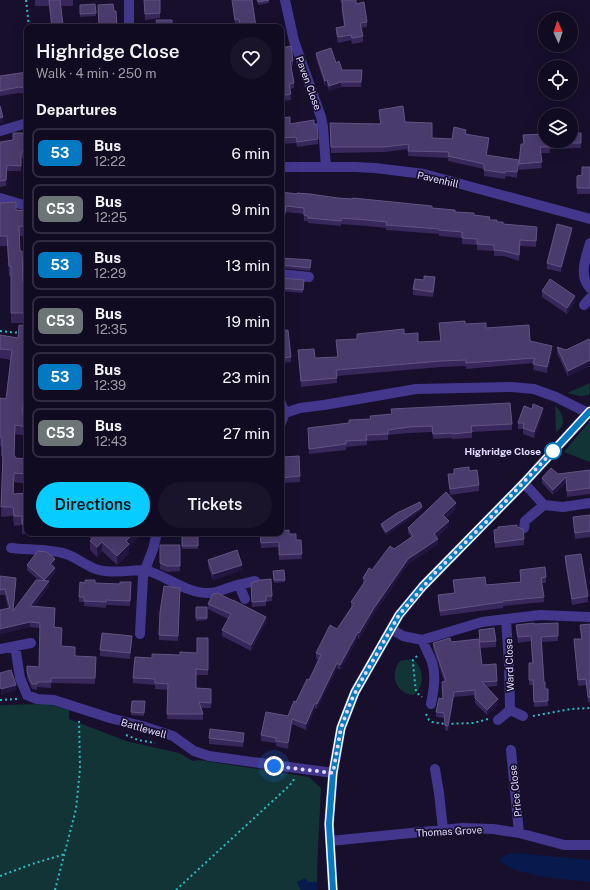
<!DOCTYPE html>
<meta charset="utf-8">
<style>
:root{--surface:#110b21;--page:#1a142a;--text:#f1f3f6;--muted:#9c9ba5;--line:#302b3f;--accent:#06ccff}
body{margin:0;font-family:"Public Sans",sans-serif;background:var(--page);color:var(--text);height:100vh;display:flex;flex-direction:column;font-size:15px;white-space:nowrap}
*{box-sizing:border-box;margin:0}
p{font-size:13px;color:var(--muted)}
.icon{flex:none;width:22px;height:22px;fill:none;stroke:currentColor;stroke-width:2;stroke-linecap:round;stroke-linejoin:round}
.map{position:relative;flex:1;overflow:hidden}
.side{position:absolute;left:24px;top:24px;width:260px;height:512px;display:flex;flex-direction:column;background:var(--surface);border-radius:8px;box-shadow:0 4px 16px #0002,0 0 0 1px var(--line)}
.side>*{flex:none}
.badge{padding:0 8px;border-radius:6px;font-size:14px;line-height:26px}
.needle{width:26px;rotate:357deg}
.buttons{position:absolute;left:538px;top:12px;display:grid;gap:8px}
.buttons a{display:grid;place-items:center;width:40px;height:40px;border-radius:50%;background:var(--surface);box-shadow:0 4px 16px #0002,0 0 0 1px var(--line);font-size:20px}
.you{position:absolute;width:20px;height:20px;margin:-10px;border:3px solid #fff;border-radius:50%;background:#1a73e8;box-shadow:0 0 0 6px #1a73e833}
.map>.badge{position:absolute;translate:-50% -50%;box-shadow:0 0 0 2px #fff}
h2{padding:0 12px;font-size:15px;line-height:36px}
.round{display:grid;place-items:center;flex:none;width:42px;height:42px;border-radius:21px;background:var(--page)}
.head{display:flex;align-items:center;justify-content:space-between;height:68px;padding:0 12px}
h1{font-size:19px;font-weight:600;line-height:30px}
.button{display:flex;gap:8px;margin-top:auto;padding:8px 12px}
.button a{flex:1;height:46px;border-radius:24px;background:var(--accent);color:#111;font-size:16px;font-weight:600;line-height:46px;text-align:center}
.button a+a{background:var(--page);color:var(--text)}
ul{padding:0;list-style:none}
li{display:flex;align-items:center;gap:12px;height:50px;margin:0 8px 6px;padding:0 4px;border:2px solid var(--line);border-radius:8px}
li div{flex:1}
li b{display:block;font-size:15px}
li em{font-style:normal}
li .badge{min-width:44px;font-weight:700;text-align:center}
.map>svg:first-child{display:block}
.green{fill:#123436}
.water{fill:#07194d}
.lines{fill:none;stroke-linecap:round;stroke-linejoin:round}
.path{stroke:#28bec5;stroke-width:2;stroke-dasharray:2 3;stroke-linecap:butt}
.minor{stroke:#43378d;stroke-width:10}
.wall{fill:#37275a}
.shaded-wall{fill:#221640}
.building{fill:#493b6c;stroke:#615483}
.line-casing{stroke:#fff;stroke-width:9}
.line{stroke:#0279c1;stroke-width:6}
.walk{stroke:#e2daff;stroke-width:4;stroke-dasharray:0 7.2}
.stop-dot{fill:#fff;stroke:#0279c1;stroke-width:2}
.labels{text-anchor:middle;stroke-width:3.5;stroke-linejoin:round;paint-order:stroke}
.street-label{font-size:10px;fill:#e2daff;stroke:#170f2c}
.stop-label{font-size:10px;font-weight:bold;fill:#e2daff;stroke:#170f2c;text-anchor:end}
</style>
<div class="map">
<svg width="590" height="890" viewBox="0 0 590 890">
<rect width="100%" height="100%" fill="#170f2c"/>
<path class="green" d="M590,383l-1,12 -9,1 -13,-3z
M555,406c5,3 10,13 7,20 -1,2 -5,5 -6,7z
M590,421v41l-26,-10z
M411,659c13,5 15,29 2,36 -17,-1 -24,-21 -13,-34z
M48,704l21,6v9l57,22 53,12 14,8 6,-1 110,17 12,11 -4,80v14h-20l4,8h-301v-185z"/>
<path class="water" d="M516,853l74,7v22c-19,-2 -80,-6 -90,-22l1,-3 7,-3z
M305,878l3,4h9l1,8h-17l-4,-8z"/>
<g class="lines">
<path class="path" d="M26,0l3,27
M0,331l21,2
M417,656l-4,4v3l3,29 6,5
M0,700l17,-1
M426,714l3,6 3,2 14,2 28,-1 14,-4
M533,716l38,-7 19,-1
M126,735l12,5 17,3
M0,876l32,-12 33,-10
M55,890l21,-81 4,-40 -1,-51
M176,890l114,-105 5,-7"/>
<path class="minor" d="M129,0v27
M285,0l9,41 27,76 2,10 3,40
M0,131l27,-8
M281,167h75l19,1 49,6 166,45
M0,198l27,8
M590,243c-4,15 -12,32 0,45
M281,274l28,3
M584,305l6,-7
M281,403l4,10 15,-5 24,-3 92,-16 96,-2 22,2 22,8 32,16
M281,423l4,-10
M524,483l20,22 19,2 27,-4
M524,528l1,-7 19,-16
M11,548c17,2 39,1 55,6 12,4 21,13 33,16 15,4 31,0 46,0l8,-21 4,-16
M239,585l6,14
M506,620l3,44 1,46
M391,629l12,7 19,4 60,-18 58,-7 50,2
M140,634l3,-57 2,-7c21,5 41,24 65,23 6,0 12,-3 18,-5 9,-3 18,-5 27,-7
M422,640c3,6 5,11 8,17 7,15 4,32 1,47
M15,646l5,32 7,17 10,4 17,1 56,18 32,8 31,10 21,15 15,5 124,17
M0,649l31,-6
M498,720l12,-10 13,6
M511,750l8,83
M435,769l4,24 4,36
M330,841l132,-13 31,1 26,4 45,12h26
M333,890l-4,-66 4,-51 8,-45 14,-36 44,-77 24,-29 101,-103 66,-72"/>
</g>
<path class="wall" d="M35,0h38v6h-12l2,21h-12l-2,-21h-14z
M144,0l16,13v5l-15,2z
M232,0h20l4,27h-17v-2l-4,1z
M257,0h12v3l-11,2z
M340,0h16v4l11,18v5l-6,1 2,8v6l-11,2 -1,-4 -13,3 -2,-9v-6l8,-1 -2,-15v-6z
M80,8l16,5v3l-16,1z
M281,48l12,13v5h-2l3,17v5l-4,1 1,11 -10,1z
M316,53l20,10 6,7h20l-1,17h-20l-12,4 -2,-6 -2,1 -9,-28z
M27,72v22l-8,-1 -19,3v-20z
M379,110l26,12 27,16 20,1 14,-5 23,10 -2,11 32,10 -2,13 -11,-2 -1,3 -21,-3v-7l-36,-8v-3l-40,-2v-7l-24,3 -53,1 -1,-30 50,1 -1,-9z
M281,118l37,21v5l-21,3 -1,-4 -15,1z
M27,133v25h-6v13h-14l-1,15 -6,1v-45l13,-2z
M581,133v15l-31,1v4h-10l2,15 -23,2v-6l5,-20 -1,-9z
M590,167v27h-13v-18l5,-1z
M281,192l151,16 42,7 29,9 34,8 -1,15 -16,-1 -1,15 -15,-5h-10v-5l-17,-1v-5l-15,-1v-6l-23,-2v-2l-53,-4v-2l-19,-2 -26,-2v2l-33,-3v-2h-4v-7l-18,-2 -1,7h-4z
M0,203l16,7 11,1v26l-7,-1v15l3,31h1v41h-13v-47h-2l-2,-30h-7z
M572,233l-11,39 -14,-3v-6z
M281,258l30,2 -1,11 -29,-3z
M281,278l23,2 -1,13 -22,-2z
M424,280l11,3 -2,14 -20,-2v-6z
M542,291l33,10 -8,13 -25,-17z
M439,323l26,1 21,4 44,13 22,11 -5,21 -14,-3 1,-7 -68,6v-3l-25,1 -104,9v7l-36,4 -3,-37 17,8 22,-1 -1,-17 21,-1v-5h47l14,8 22,-1z
M27,326v72h-2l-1,15h3v23l-12,-2 -1,22 1,2 12,1v25l-13,-2v12l13,-1v40h34v3l-32,1v-4l-7,1v-9l-8,1 -1,-10 -12,1 2,-52h-1v-19h-2v-48l6,1 5,-39 -11,-2v-23l18,3z
M281,328v3l10,26v5l-10,1z
M589,339l-21,38 -11,-24v-6l9,3z
M543,413l-9,25 -11,-4v-5h-5v-6z
M512,424v6l-40,2v6l-20,1v-1l-19,1 -1,-7 -23,1 -21,2v5l-21,1v4l-21,2v3l-37,4 -1,-26z
M283,457l17,19v6l-19,1v-18h2z
M454,469l25,16v6l-29,4 -2,-15v-6h6z
M590,470v24l-23,3 -1,-14 -13,12 -11,-12v-5l16,-4z
M456,509l-10,9 3,8 -12,11 1,7 -30,20 -34,50 -15,25 -1,-1 -18,32 -3,-2 -20,41 -2,-1 -9,22 -14,-6 -4,25 -12,-3v-3l-15,-2v-6l27,-19 21,-36 9,-20 -2,-2v-5l21,-24 14,-22v-5l12,-18v-6l31,-29 17,-12 -3,-4v-5z
M422,510l-36,25 -5,-8v-3z
M590,515v22l-15,2 -2,-16v-6z
M517,527l7,12v6l-29,3 -1,-18z
M85,533h57l-13,14v6l-12,12 -15,-14 -5,6 -7,-7v-9l1,-2z
M260,533l29,1 7,6h5l1,19 -23,1v-13l-18,1z
M182,536h16v13h-16z
M160,545h20v26l-13,1 -7,-3z
M565,556l23,40v6l-16,3 -7,-43z
M208,560l34,10 -29,10 -5,-14z
M55,564l-3,3 3,6 -7,8 1,5 -15,21 21,6 -1,14 7,19 14,10 21,6 -1,22 -44,-1v5l-14,-1v3l-5,-1 -5,-11v-12l12,1 1,-39 -10,-1 -30,7v-24l8,-2 -3,-13h-5v-19l16,7 -3,28 25,-31 -11,-10v-5z
M284,570l1,12 -11,1 -1,-12z
M520,570l26,7v6h-4l2,14v5l-41,4v2l-63,8 -2,-16v-5l16,-2 -1,-13 33,5 34,-3z
M95,583l36,5 -1,18 -24,-1v3l-22,-2v-4h-5v-5z
M251,583l21,13v5l-6,1v4l-14,1z
M180,594l-2,47 -19,-1v-5z
M233,600l33,22 -15,29 -29,-15v-6l6,-11 -20,-10v-5l25,-3z
M196,607h11v13l-11,1z
M558,623v18l-16,1 2,40 1,7h3v17l-14,1 -1,-22h-4v-22h3l-1,-22 -13,2 -2,-12v-6z
M590,624v78h-2l-2,-17 -8,1 -4,-47h7l-1,-14z
M479,630l17,11v6l-16,1 2,17 15,16v5l-11,1 12,17 -11,11 -12,-12v-8l-21,2 -6,34 -3,-1 -1,-12 -8,-1v-5l7,-13 -1,-17 2,-1 -11,-33v-5l18,-1 28,-3z
M132,641l-2,18 -30,-3v-6z
M180,655l28,15v5h-12v13l15,1v19h-10l2,6v6l-36,-1 1,-29 -13,-1v-4l-22,-2v-5l19,-20z
M132,701h13l-1,15 -13,-1z
M209,738l35,1 -1,8 -34,-3z"/>
<path class="shaded-wall" d="M327,80v5l-2,1v-5z
M341,82v5l-12,4v-5z
M3,117v6h-3v-5z
M489,138v6l-3,17v-6z
M519,160v5l-2,13v-6z
M572,228v5l-11,39v-5z
M435,277v6l-2,14v-5z
M575,296v5l-8,13v-6z
M552,346v6l-5,21v-6z
M590,360v6l-22,11v-6z
M25,388v10l-3,24v-9z
M543,408v5l-9,25v-6z
M566,477v6l-13,12v-5z
M456,503v6l-13,11v-5z
M422,507v3l-36,25v-3z
M449,521v5l-15,13v-5z
M134,533h8l-13,14v6l-12,12v-9l9,-15z
M438,539v5l-30,20 -34,50 -15,25v-6l15,-25 34,-49z
M102,542v9l-5,6v-10z
M55,559v5l-5,5v-5z
M242,565v5l-29,10v-6z
M55,568v5l-11,12v-5z
M49,581v5l-19,26v-6z
M266,617v5l-15,29v-6z
M30,622v5l-30,7v-5z
M358,632v6l-18,32v-5z
M337,663v5l-20,41v-5z
M16,685v5l-15,5v-6z
M454,692v5l-6,34v-5z
M498,699v5l-11,11v-5z
M315,703v5l-9,22v-6z
M292,719v5l-4,25v-6z"/>
<path class="building" d="M49,0h11l3,25 -11,1z
M144,0h16v13l-15,1z
M232,0h20l4,27h-13v-1l-3,1 -1,-8 -4,1z
M257,0h12l-11,2z
M342,0h14v4l8,-2 3,20 -7,1 3,13 -11,2 -1,-3 -13,2 -2,-9 9,-2 -3,-20h1z
M95,4l1,9 -16,1v-9z
M113,4l1,7h2l1,16h-18l-1,-22z
M156,20h16v7h-14z
M291,46l2,15h-3l4,22 -5,1 2,10 -10,2v-48z
M331,48l5,15 3,-2 3,9h20l-1,12h-20l-12,4 -2,-6 -2,1 -9,-28z
M27,72v16l-8,-1 -19,4v-15z
M0,106l3,11 -3,1z
M403,106l2,16 27,1v15l20,1 2,-12 12,3 -1,4 24,4 -3,17 33,5 -2,12 -11,-1 -1,2 -21,-3v-6l-36,-8 1,-4 -41,-1 1,-7 -25,3h-53l-1,-24 51,1 -2,-14z
M290,117v7l24,-4v4h3l1,15 -21,3 -1,-5 -15,1v-20z
M13,133h14v19h-6v14l-14,-1 -1,15 -6,1v-39l13,-2z
M571,133h10v10h-31v4h-10l2,15 -23,2 2,-20h3l-1,-9 22,-1v7h26z
M582,167h8v21h-13v-12l5,-1z
M281,192l16,2v-1l13,1 28,4 14,1 1,-1 79,8v2l23,2v2l19,1v2l16,2 -1,3h8v2h6v2l34,3 -1,14 -16,-1 -1,15 -15,-4 -10,-1v-5l-17,-1v-5l-15,-1v-6l-23,-2v-1l-53,-4 1,-3 -20,-2 -26,-2v3l-33,-3v-2l-4,-1v-7l-18,-2 -1,7h-4z
M16,202v8l11,1v16l-8,-1 1,25h2l1,31h1v31h-13v-47h-2l-2,-30h-7v-33z
M557,224l15,4 -11,39 -14,-4z
M281,258l30,2 -1,8 -29,-3z
M424,276l11,1 -2,15 -20,-3 2,-10 9,1z
M281,278l23,2 -1,10 -22,-2z
M550,279l25,17 -8,12 -25,-17z
M465,321v3l21,-1v5l43,-3 1,16 22,5 -5,21 -14,-3 2,-6 -69,5v-3l-25,1 -105,9 1,8 -36,3 -3,-31 16,-1 1,9 23,-1 -2,-17 21,-1v-5l47,-5v5l14,-1v9l23,-1 -2,-18z
M19,325l8,1v63l-2,-1 -3,25h5v14l-12,-2 -1,31h1v2l12,1v15l-13,-1 -1,21 14,-1v31h-5v-8h-8l-1,-9h-12l2,-51h-1v-19h-2v-39l6,1 6,-49 -12,-1v-14l18,3z
M281,328v3l7,-1 3,27 -10,1z
M589,339l1,2v19l-22,11 -11,-24 9,3z
M510,403l2,21 -41,2 1,6 -20,2v-1l-19,1 -1,-8 -23,1 -21,3v4l-22,1 1,5 -21,1v3l-37,5 -1,-21 41,-5v-3l22,-1 -1,-3 22,-2 -1,-5z
M533,404l10,4 -9,24 -11,-4 1,-5h-6l6,-17 8,3z
M299,456l1,20 -19,2v-13h2v-8z
M469,467v4l8,-1 2,15 -29,4 -2,-15h6v-5z
M551,468l7,6 32,-4v18l-23,3 -1,-14 -13,13 -11,-12z
M446,492l10,11 -13,12 6,6 -15,13 4,5 -30,20 -34,49 -15,25 -1,-1 -18,33 -3,-2 -20,41 -2,-1 -9,21 -14,-5 -4,24 -12,-2v-3l-15,-3 5,-23 22,4 6,-15 2,1 11,-23 2,1 12,-25 -5,-2 14,-28 7,4 17,-25 -3,-2 15,-22 -3,-2 6,-10 3,2 18,-24 4,3 19,-13 -5,-8z
M420,502l2,5 -36,25 -5,-8 16,-11z
M590,515v16l-15,2 -2,-16z
M517,525v2l6,2 1,10 -29,4 -1,-13 4,-1v-2z
M289,530v4h7v6h5l1,14 -23,1v-13l-18,1 -1,-10h21v-2z
M95,533h39l-8,8 3,3 -12,12 -15,-14 -5,5 -7,-6 6,-7z
M182,536h16v10h-16z
M160,545h20v21h-13l-7,-3z
M237,550l5,15 -29,9 -5,-14z
M38,551l9,1 8,7 -5,5 5,4 -11,12 -17,-15z
M581,554l7,42 -16,3 -7,-43z
M545,567l1,10 -5,1 3,19 -41,4v1l-63,9 -2,-16 17,-2 -2,-13 32,-3 1,8 35,-3 -1,-12z
M284,570l1,10h-11l-1,-9z
M0,576l16,2 -3,33 23,-31 13,1 -19,25 25,2 -1,19 8,1 -1,18 14,1v9l21,1 -1,21h-44v4h-14v2h-5l-5,-12v-6l12,1 1,-44 -10,-1 -30,7v-19l10,-2 -5,-19 -5,1z
M271,579l1,17h-6v5l-14,1 -1,-19 9,-3z
M85,580h10v3l25,1v-2h11l-1,19 -24,-1v2l-22,-1v-4h-5l1,-15 5,1z
M164,586l16,2 -2,48 -19,-1 1,-23z
M217,593l17,8 -1,-1 33,17 -15,28 -29,-15 9,-16 -23,-10 5,-10z
M196,607h11v11h-11z
M534,623v1l24,-1v13l-17,1 3,45h1v7h3v12l-14,1 -1,-22h-4v-17h4l-2,-27 -13,1 -2,-12z
M590,624v73h-2l-2,-18 -8,1 -4,-41h8l-2,-14z
M494,628l2,13 -16,1 -1,-12z
M102,633l30,3 -2,17 -30,-3z
M197,638h11v32l-12,-1v19l15,1v14l-12,-1 4,12h-36l1,-30 -13,-1v-4l-22,-1 2,-21 17,1v-4l28,1v-3l17,1z
M450,638l1,4 28,-3 3,26 14,-1 1,17 -15,1 16,17 -11,11 -12,-12v-8l-21,2 -6,34 -3,-1 -1,-12 -8,-1 3,-14 4,1 -1,-17 4,-1 -13,-38z
M11,670l5,15 -15,4 -1,-2v-14z
M132,701h13l-1,12 -13,-1z
M210,729l34,4 -1,9 -34,-4z"/>
<g class="lines">
<g class="line-casing">
<path id="line" d="M333,890l-4,-66 4,-51 8,-45 14,-36 44,-77 24,-29 101,-103 66,-72"/>
</g>
<use href="#line" class="line"/>
<path class="walk" d="M274,766l59,7 8,-45 10,-27 9,-18 39,-68 37,-43 56,-56 61,-65"/>
</g>
<circle class="stop-dot" cx="553" cy="451" r="8"/>
<g class="labels">
<g class="street-label">
<text transform="translate(309 83) rotate(70)" y="4">Paven Close</text>
<text transform="translate(438 179) rotate(13)" y="4">Pavenhill</text>
<text transform="translate(509 665) rotate(-92)" y="4">Ward Close</text>
<text transform="translate(144 728) rotate(16)" y="4">Battlewell</text>
<text transform="translate(515 791) rotate(-96)" y="4">Price Close</text>
<text transform="translate(449 831) rotate(-3)" y="4">Thomas Grove</text>
</g>
<g class="stop-label">
<text x="541" y="455">Highridge Close</text>
</g>
</g>
</svg>
<div class="buttons">
<a><svg class="needle" viewBox="-14 -14 28 28"><path d="M0-13l5 13h-10z" fill="#e53935"/><path d="M0 13l5-13h-10z" fill="#9c9ba5"/></svg></a>
<a><svg class="icon" aria-label="locate" viewBox="0 0 24 24"><circle cx="12" cy="12" r="6"/><path d="M12 2v4M12 18v4M2 12h4M18 12h4"/></svg></a>
<a><svg class="icon" aria-label="layers" viewBox="0 0 24 24"><path d="M12 4l9 5-9 5-9-5zM3 14l9 5 9-5"/></svg></a>
</div>
<div class="you" style="left:274px;top:766px"></div>
<section class="side">
<div class="head"><div><h1>Highridge Close</h1><p>Walk · 4 min · 250 m</p></div><a class="round"><svg class="icon" aria-label="heart" viewBox="0 0 24 24"><path d="M12 20l-8-8c-3-5 5-10 8-4 3-6 11-1 8 4z"/></svg></a></div>
<h2>Departures</h2>
<ul>
<li><span class="badge" style="background:#0279c1;color:#fff">53</span><div><b>Bus</b><p>12:22</p></div><em>6 min</em></li>
<li><span class="badge" style="background:#6c7476;color:#fff">C53</span><div><b>Bus</b><p>12:25</p></div><em>9 min</em></li>
<li><span class="badge" style="background:#0279c1;color:#fff">53</span><div><b>Bus</b><p>12:29</p></div><em>13 min</em></li>
<li><span class="badge" style="background:#6c7476;color:#fff">C53</span><div><b>Bus</b><p>12:35</p></div><em>19 min</em></li>
<li><span class="badge" style="background:#0279c1;color:#fff">53</span><div><b>Bus</b><p>12:39</p></div><em>23 min</em></li>
<li><span class="badge" style="background:#6c7476;color:#fff">C53</span><div><b>Bus</b><p>12:43</p></div><em>27 min</em></li>
</ul>
<div class="button"><a>Directions</a><a>Tickets</a></div>
</section>
</div>
